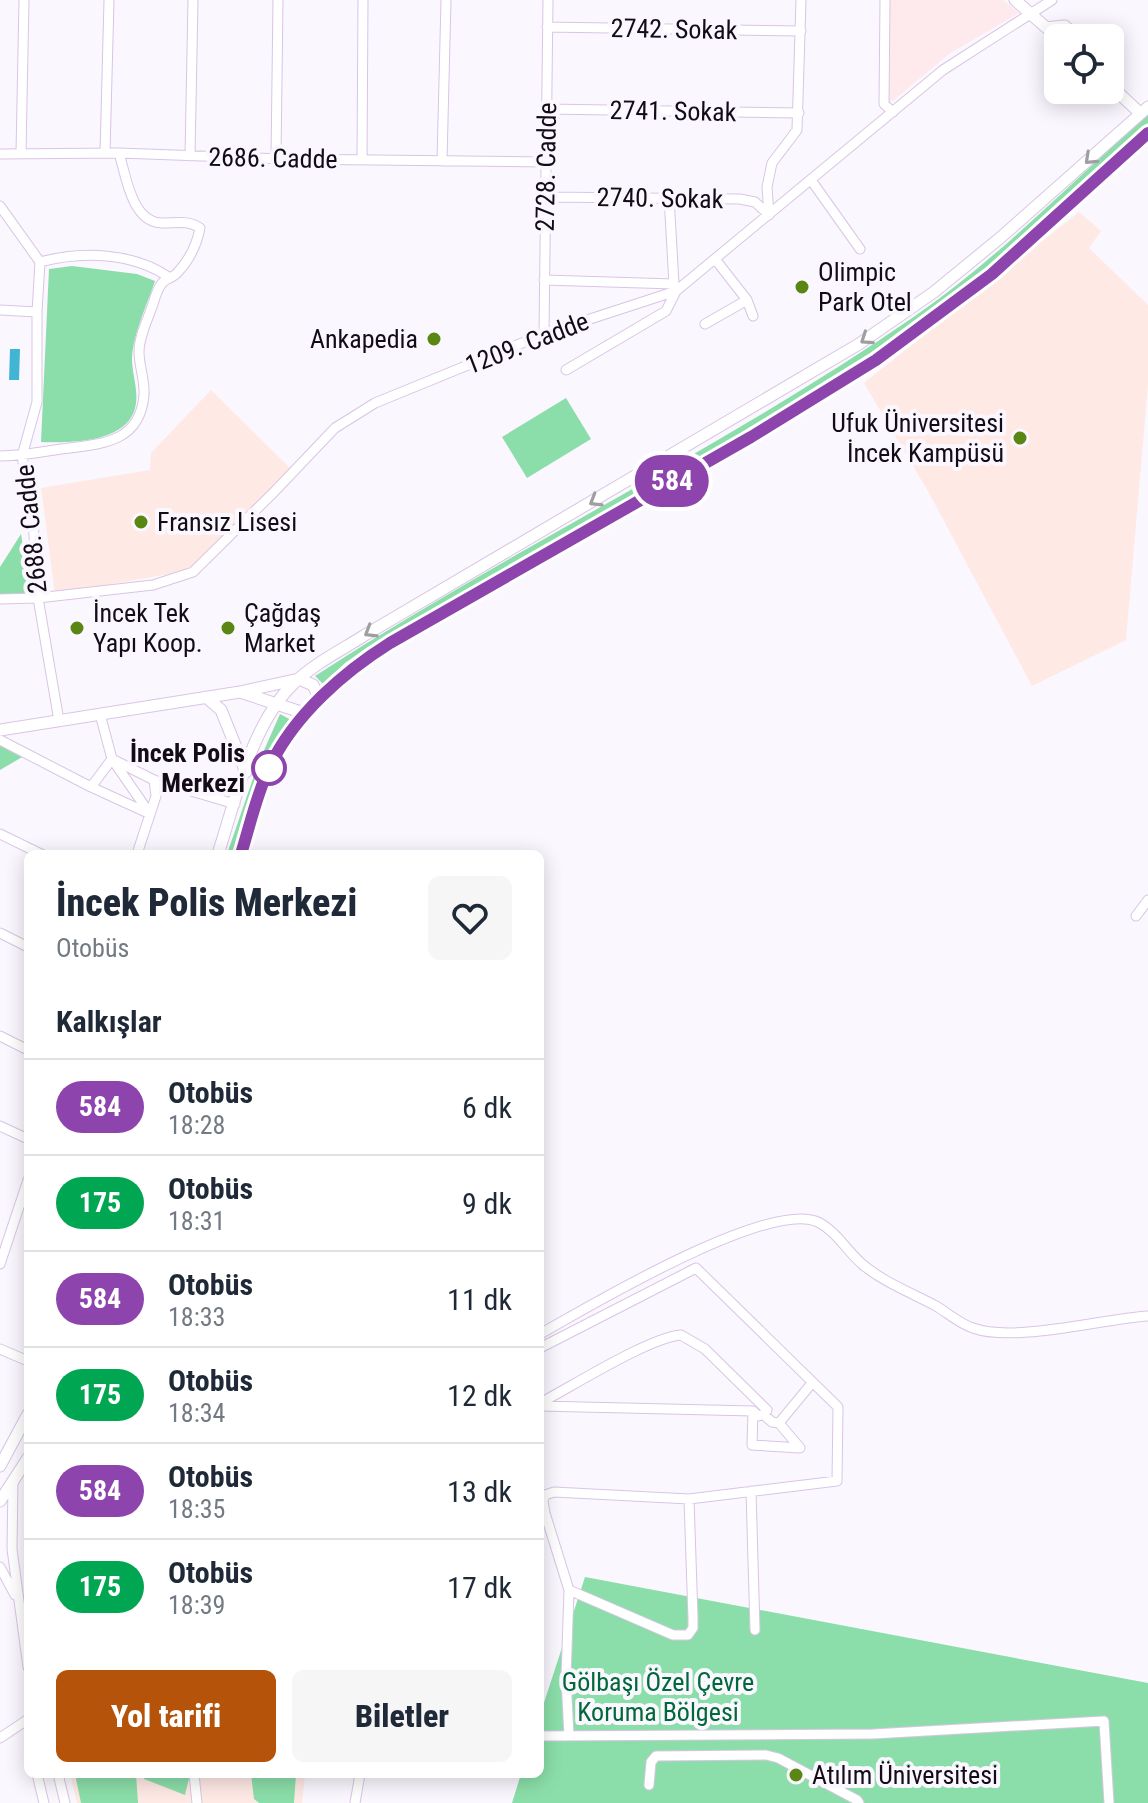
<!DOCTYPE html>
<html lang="tr">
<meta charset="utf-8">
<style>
:root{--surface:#fff;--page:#f6f6f7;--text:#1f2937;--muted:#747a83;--line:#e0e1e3;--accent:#b45309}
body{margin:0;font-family:"Roboto Condensed",sans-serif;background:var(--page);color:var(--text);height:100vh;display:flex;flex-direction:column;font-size:30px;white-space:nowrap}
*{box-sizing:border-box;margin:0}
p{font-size:26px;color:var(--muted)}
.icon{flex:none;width:44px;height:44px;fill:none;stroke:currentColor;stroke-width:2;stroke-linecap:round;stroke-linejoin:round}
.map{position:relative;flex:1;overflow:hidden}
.details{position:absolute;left:24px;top:850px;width:520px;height:928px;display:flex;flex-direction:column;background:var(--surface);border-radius:12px;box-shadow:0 4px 20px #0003}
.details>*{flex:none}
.badge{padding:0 16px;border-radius:26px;font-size:28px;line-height:52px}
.tools{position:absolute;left:1044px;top:24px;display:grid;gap:16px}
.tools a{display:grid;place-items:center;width:80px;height:80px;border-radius:12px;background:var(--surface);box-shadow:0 4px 20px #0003;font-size:40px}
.map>.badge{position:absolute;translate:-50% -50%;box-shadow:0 0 0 4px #fff}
h2{padding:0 32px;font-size:30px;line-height:72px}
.round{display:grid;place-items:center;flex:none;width:84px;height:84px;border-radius:12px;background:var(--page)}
.summary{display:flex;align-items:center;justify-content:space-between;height:136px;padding:0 32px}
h1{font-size:38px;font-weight:800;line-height:60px}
.action{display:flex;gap:16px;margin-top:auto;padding:16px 32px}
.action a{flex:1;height:92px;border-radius:12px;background:var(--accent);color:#fff;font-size:32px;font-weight:800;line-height:92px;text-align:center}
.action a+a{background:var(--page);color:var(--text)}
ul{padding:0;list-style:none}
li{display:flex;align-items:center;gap:24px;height:96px;padding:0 32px;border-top:2px solid var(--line)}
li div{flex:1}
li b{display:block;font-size:30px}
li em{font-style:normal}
li .badge{min-width:88px;font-weight:700;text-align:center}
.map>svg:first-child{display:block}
.education{fill:#ffe9e5}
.medical{fill:#fee9ec}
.green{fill:#8bdea9}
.water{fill:#42b4d4}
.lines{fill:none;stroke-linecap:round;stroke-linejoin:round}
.minor-casing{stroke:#d9c5e5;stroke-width:11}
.major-casing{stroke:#d9c5e5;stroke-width:13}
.minor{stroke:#fff;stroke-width:9}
.major{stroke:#fff;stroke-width:11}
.oneway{stroke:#a19ea2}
.line-casing{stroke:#fff;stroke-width:18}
.line{stroke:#8e44ad;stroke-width:12}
.poi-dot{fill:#5a8613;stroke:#fbf7fe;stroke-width:3}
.stop-dot{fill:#fff;stroke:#8e44ad;stroke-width:4}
.labels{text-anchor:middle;stroke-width:8;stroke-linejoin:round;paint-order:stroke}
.street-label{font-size:26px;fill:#130c17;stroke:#fbf7fe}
.poi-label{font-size:26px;fill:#130c17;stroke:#fbf7fe;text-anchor:start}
.stop-label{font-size:26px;font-weight:bold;fill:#130c17;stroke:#fbf7fe;text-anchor:end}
.park-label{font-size:26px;fill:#006839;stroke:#fbf7fe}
</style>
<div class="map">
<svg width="1148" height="1803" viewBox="0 0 1148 1803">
<rect width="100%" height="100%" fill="#fbf7fe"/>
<path class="education" d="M1079,212l22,19 -12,17 59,57v79l-22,256 -94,46 -103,-193 -65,-110z
M211,390l79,78 -86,88 -18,15 -131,23 -14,-106 109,-18 1,-17z
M70,1774h235l-3,29h-225z"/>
<path class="medical" d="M889,0h114l16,13 -70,41 -55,46 -6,2z"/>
<path class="green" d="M1148,115v8l-150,136 -55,43 -81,57 -142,87 -352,201 -23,16 -22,21 -8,-8c195,-127 408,-227 600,-360 85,-59 155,-133 233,-201z
M72,266l65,8 18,7c-8,24 -22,53 -23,78 0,14 6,30 4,44 -5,40 -64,40 -95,39l8,-173z
M566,398l25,41 -64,39 -25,-41z
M21,534l10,63 -31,-1v-29z
M280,714l13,7c-32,40 -44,86 -59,133h-7l31,-90z
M0,742l24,14 -24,14z
M585,1577l563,106v120h-636l9,-29h19v-59z
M75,1774h61l2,29h-57z
M144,1774h46l-5,21 -41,-16z
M251,1774h45l-2,29h-35l-5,-4z"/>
<path class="water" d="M10,349h10l-1,31h-10z"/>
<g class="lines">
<g class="minor-casing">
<path id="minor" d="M885,0l-1,104 9,8
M547,27l254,4
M1045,27l20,-2 16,13
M547,109l252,4
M21,153l3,-153
M105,153l4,-153
M0,154l119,-1 165,6 262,3
M190,156l3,-156
M276,158l2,-158
M362,160l1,-160
M442,161l4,-161
M811,180l49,69
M546,197l194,2 15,3 14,13
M0,206l40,56 -3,50v90l-15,54 11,64 5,78 21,123
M769,215l-2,-28 5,-24 25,-33 4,-130
M715,259l32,41 6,16
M40,262c42,-11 93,-10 130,16
M544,280l130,4 -5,-87
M0,310l37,2
M705,324l42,-24
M544,334l4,-334
M566,370l100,-59 10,-20
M0,456c22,0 40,-4 61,-7 38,-5 79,-5 83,-54 1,-15 -5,-29 -5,-43 0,-16 9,-33 14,-48 2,-7 5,-17 10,-22 5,-4 11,-5 15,-10 11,-12 19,-28 22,-44 -12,-8 -23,-5 -37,-5 -31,1 -37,-47 -44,-70
M0,599l38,-1 115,-13 40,-13 81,-80 61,-64 40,-25 169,-69 132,-43 267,-221 109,-70
M100,714l12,45 42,21 81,24
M0,740l91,47 59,27
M91,787l21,-28 36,52
M0,834l41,20
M137,854l19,-58 -2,-16
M1136,916l12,-16
M0,933l28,14
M0,1036l28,14
M0,1126l28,13
M0,1264l28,-84
M540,1334c48,-27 229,-135 278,-112 18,9 29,29 44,42 21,18 50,29 74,42 12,7 24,18 37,22 41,15 128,-9 175,-12
M540,1348l156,-80 142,139 -1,74 -148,18 -135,-7 -9,3 -2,6 2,12 24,77 -3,88 3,58
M0,1349l28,12
M540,1403c31,-16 110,-66 141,-68l24,14 62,61 -2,4 -7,2 -5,-5 -213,-5
M753,1411l-1,34 48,3 -21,-25
M764,1415l8,7 7,1 33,-40
M13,1483l-1,66 16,118
M751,1491l4,139
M0,1567l15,28
M569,1590l104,45h15l5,-7v-10l-4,-119
M540,1736l333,-2 231,-13 5,82
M0,1738l27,-18
M37,1774l7,29
M58,1774l7,29
M194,1774l3,29
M649,1785l2,-23 5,-6 110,-1 12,3 79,42 2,3
M355,1803l5,-29"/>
</g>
<g class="major-casing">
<path id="major" d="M1015,0l43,38
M1110,85l30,28
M240,692l67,22
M206,697l15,13 25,62
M0,730l240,-38 59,-13 14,6 7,14
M218,854c18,-55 33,-129 75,-170 20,-20 49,-34 72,-49l494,-291 75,-52 66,-54 148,-131
M241,854c9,-29 16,-61 29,-88 25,-53 73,-93 120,-123l361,-206 138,-87 103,-76 156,-141
M0,1466l28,-52
M0,1501l28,-43"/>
</g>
<use href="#minor" class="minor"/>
<use href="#major" class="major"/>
</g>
<defs><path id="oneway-chevron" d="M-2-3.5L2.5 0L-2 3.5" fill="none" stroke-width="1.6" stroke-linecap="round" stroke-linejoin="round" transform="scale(2)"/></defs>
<g class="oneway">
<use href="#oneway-chevron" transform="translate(1090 159) rotate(137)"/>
<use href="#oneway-chevron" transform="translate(866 339) rotate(146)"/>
<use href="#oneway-chevron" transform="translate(595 501) rotate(149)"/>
<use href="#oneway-chevron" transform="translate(370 632) rotate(149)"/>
</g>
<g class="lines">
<g class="line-casing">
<path id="line" d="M241,854c9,-29 16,-61 29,-88 25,-52 74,-94 120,-123l361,-206 125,-77 116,-86 156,-141"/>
</g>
<use href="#line" class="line"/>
</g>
<g class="poi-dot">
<circle cx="802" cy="287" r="8"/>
<circle cx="434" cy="339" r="8"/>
<circle cx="1020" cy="438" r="8"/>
<circle cx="141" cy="522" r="8"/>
<circle cx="77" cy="628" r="8"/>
<circle cx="228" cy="628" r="8"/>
<circle cx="796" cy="1775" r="8"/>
</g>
<circle class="stop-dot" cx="269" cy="768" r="16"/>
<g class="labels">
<g class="street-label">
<text transform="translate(674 29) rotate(1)" y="9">2742. Sokak</text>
<text transform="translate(673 111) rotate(1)" y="9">2741. Sokak</text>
<text transform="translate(273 158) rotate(1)" y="9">2686. Cadde</text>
<text transform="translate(546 167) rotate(-89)" y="9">2728. Cadde</text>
<text transform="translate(660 198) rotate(1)" y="9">2740. Sokak</text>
<text transform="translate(527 343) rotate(-21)" y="9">1209. Cadde</text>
<text transform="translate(31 529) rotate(-96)" y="9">2688. Cadde</text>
</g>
<g class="poi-label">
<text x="818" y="281">Olimpic<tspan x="818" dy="30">Park Otel</tspan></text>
<text x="418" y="348" text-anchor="end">Ankapedia</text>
<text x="1004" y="432" text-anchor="end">Ufuk Üniversitesi<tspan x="1004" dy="30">İncek Kampüsü</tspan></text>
<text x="157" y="531">Fransız Lisesi</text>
<text x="93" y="622">İncek Tek<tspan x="93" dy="30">Yapı Koop.</tspan></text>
<text x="244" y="622">Çağdaş<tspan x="244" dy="30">Market</tspan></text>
<text x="812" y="1784">Atılım Üniversitesi</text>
</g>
<g class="stop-label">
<text x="245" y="762">İncek Polis<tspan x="245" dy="30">Merkezi</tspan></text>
</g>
<g class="park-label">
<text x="658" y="1691">Gölbaşı Özel Çevre<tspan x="658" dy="30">Koruma Bölgesi</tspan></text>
</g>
</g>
</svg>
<div class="tools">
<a><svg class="icon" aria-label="locate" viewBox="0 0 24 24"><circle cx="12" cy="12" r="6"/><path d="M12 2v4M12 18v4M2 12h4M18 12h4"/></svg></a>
</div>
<b class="badge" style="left:672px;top:481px;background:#8e44ad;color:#fff">584</b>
<section class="details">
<div class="summary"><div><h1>İncek Polis Merkezi</h1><p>Otobüs</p></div><a class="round"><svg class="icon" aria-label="heart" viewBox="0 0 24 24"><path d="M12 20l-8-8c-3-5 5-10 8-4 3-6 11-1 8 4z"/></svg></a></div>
<h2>Kalkışlar</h2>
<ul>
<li><span class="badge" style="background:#8e44ad;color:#fff">584</span><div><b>Otobüs</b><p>18:28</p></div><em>6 dk</em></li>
<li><span class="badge" style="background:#00a651;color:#fff">175</span><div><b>Otobüs</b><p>18:31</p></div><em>9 dk</em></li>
<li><span class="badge" style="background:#8e44ad;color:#fff">584</span><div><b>Otobüs</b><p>18:33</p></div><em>11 dk</em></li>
<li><span class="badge" style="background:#00a651;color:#fff">175</span><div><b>Otobüs</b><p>18:34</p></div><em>12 dk</em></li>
<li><span class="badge" style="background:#8e44ad;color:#fff">584</span><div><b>Otobüs</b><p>18:35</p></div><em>13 dk</em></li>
<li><span class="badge" style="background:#00a651;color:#fff">175</span><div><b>Otobüs</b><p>18:39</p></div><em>17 dk</em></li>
</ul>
<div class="action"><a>Yol tarifi</a><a>Biletler</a></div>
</section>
</div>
